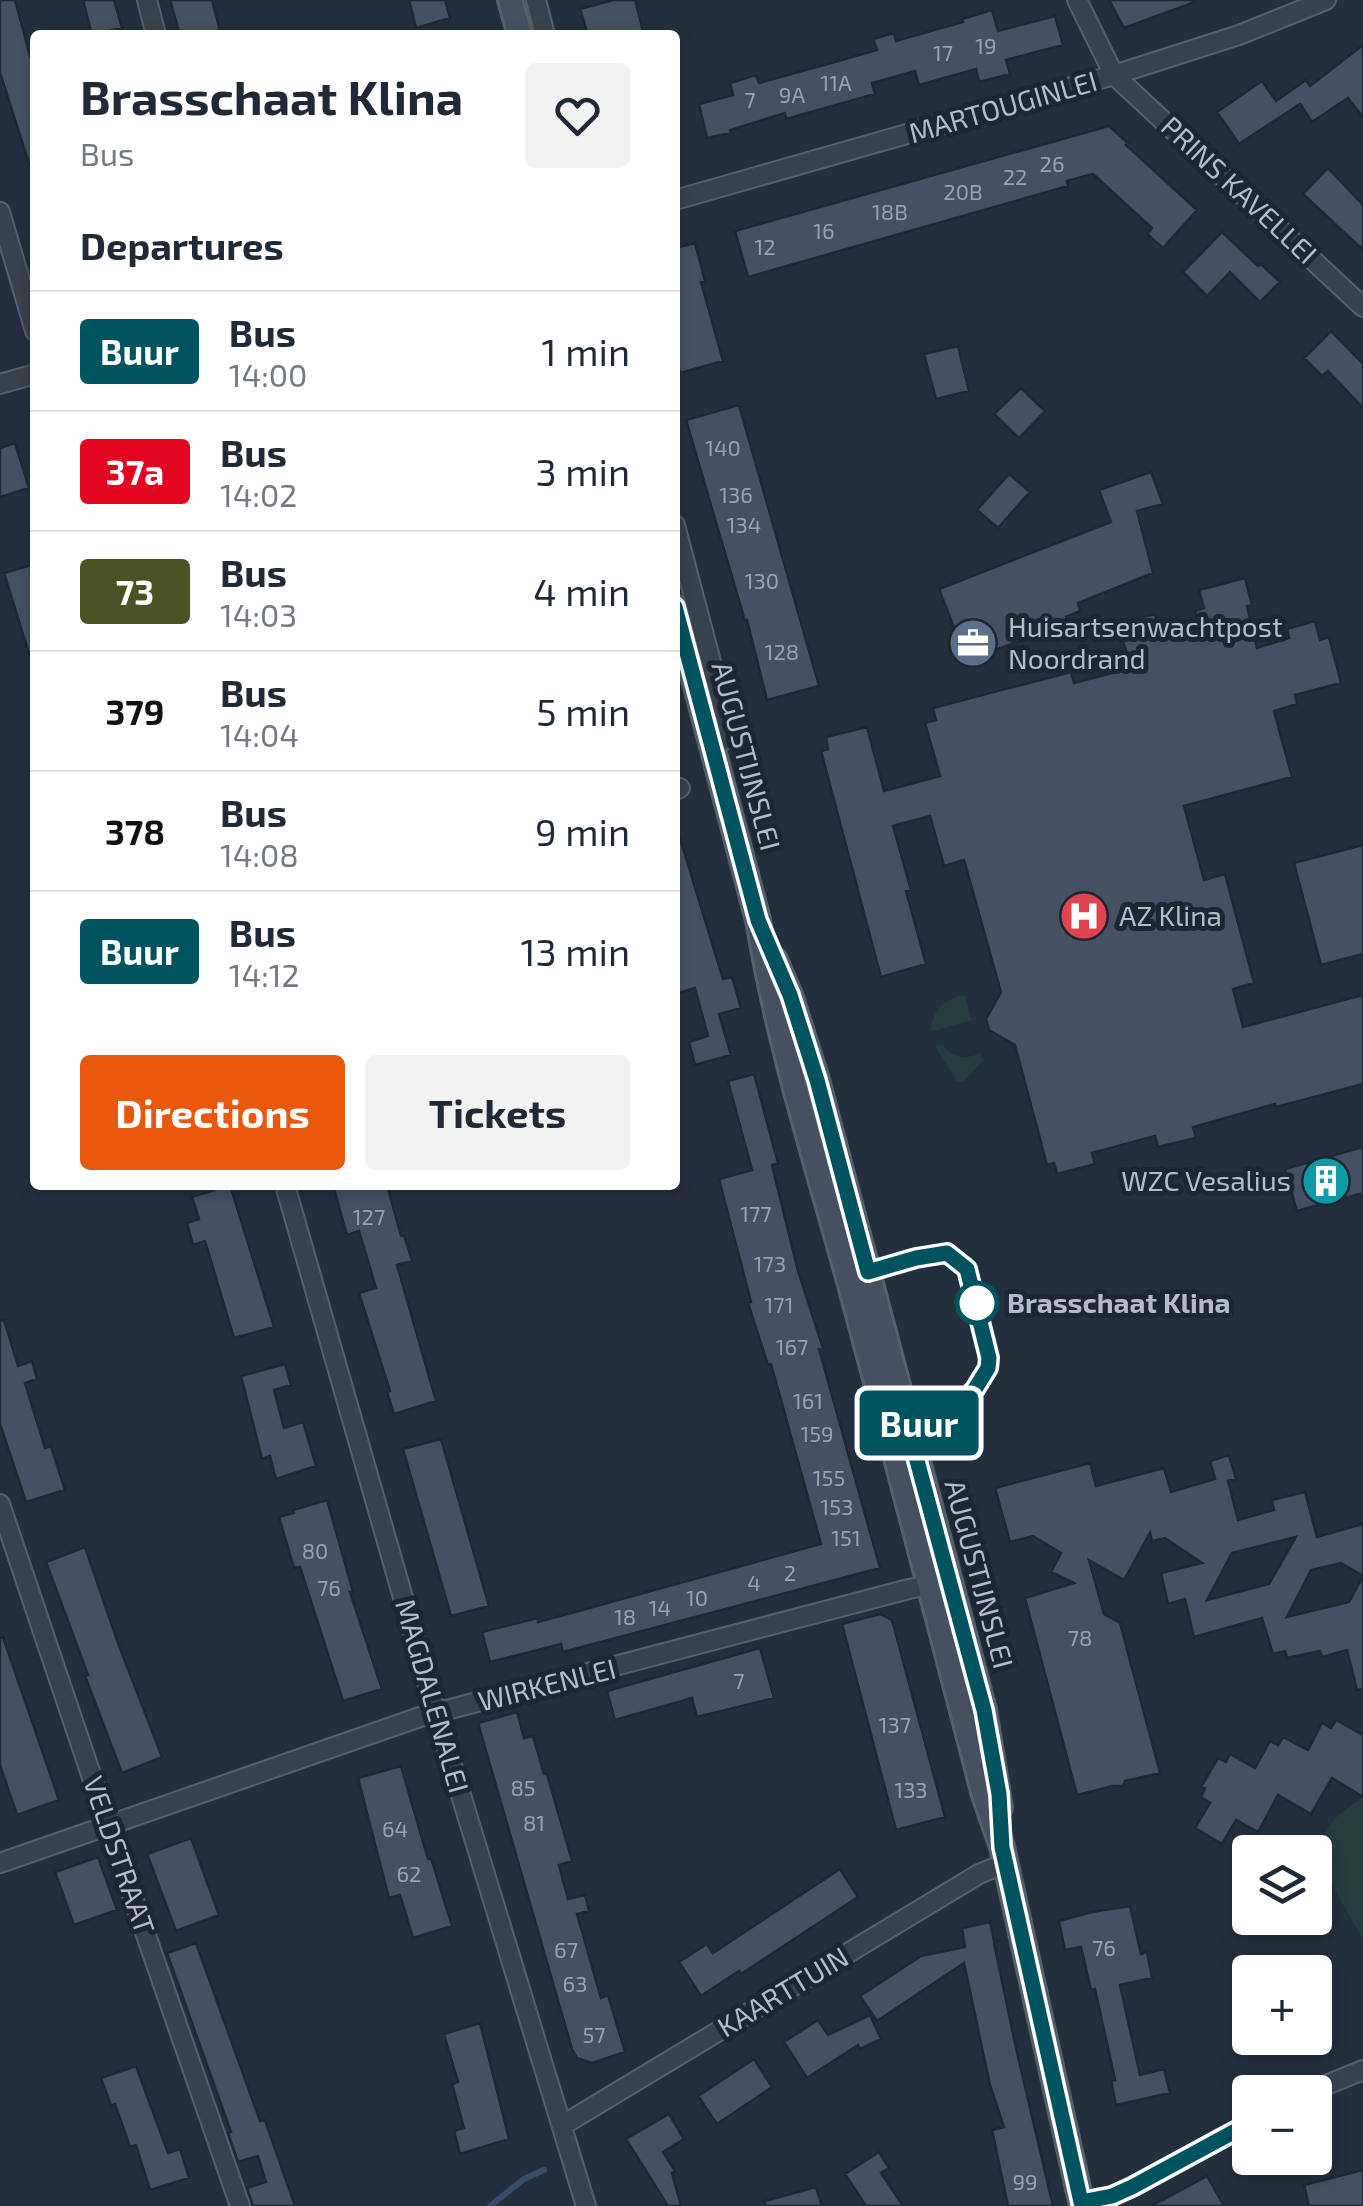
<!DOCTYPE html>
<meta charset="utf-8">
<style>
:root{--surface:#fff;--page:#f2f2f3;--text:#1f2937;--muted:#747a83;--line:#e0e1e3;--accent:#ea580c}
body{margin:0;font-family:"Exo 2",sans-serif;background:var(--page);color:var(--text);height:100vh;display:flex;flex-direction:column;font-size:38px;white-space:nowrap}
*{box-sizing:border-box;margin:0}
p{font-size:32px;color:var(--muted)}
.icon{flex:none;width:55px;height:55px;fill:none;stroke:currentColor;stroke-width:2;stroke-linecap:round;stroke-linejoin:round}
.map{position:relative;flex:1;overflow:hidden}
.details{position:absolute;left:30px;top:30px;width:650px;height:1160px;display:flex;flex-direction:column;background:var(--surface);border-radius:10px;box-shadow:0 5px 15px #0003}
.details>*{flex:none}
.badge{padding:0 20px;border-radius:8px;font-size:35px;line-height:65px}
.tools{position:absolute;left:1232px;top:1835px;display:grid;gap:20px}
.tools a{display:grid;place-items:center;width:100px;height:100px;border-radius:10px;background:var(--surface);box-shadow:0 5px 15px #0003;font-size:50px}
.map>.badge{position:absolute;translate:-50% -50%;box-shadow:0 0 0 5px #fff}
h2{padding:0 50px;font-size:38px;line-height:90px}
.round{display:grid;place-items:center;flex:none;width:105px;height:105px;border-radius:10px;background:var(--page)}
.head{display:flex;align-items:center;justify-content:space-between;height:170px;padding:0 50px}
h1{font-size:48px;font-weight:700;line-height:75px}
.button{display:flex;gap:20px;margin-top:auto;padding:20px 50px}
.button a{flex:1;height:115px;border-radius:10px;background:var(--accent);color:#fff;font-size:40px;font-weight:700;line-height:115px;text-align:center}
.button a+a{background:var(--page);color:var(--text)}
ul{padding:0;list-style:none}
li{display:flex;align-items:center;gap:30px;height:120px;padding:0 50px;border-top:2px solid var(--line)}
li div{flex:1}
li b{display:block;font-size:38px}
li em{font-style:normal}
li .badge{min-width:110px;font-weight:700;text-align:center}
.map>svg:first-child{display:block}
.green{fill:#263c3f}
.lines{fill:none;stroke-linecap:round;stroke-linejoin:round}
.stream{stroke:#394c67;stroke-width:6}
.building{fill:#455162;stroke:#1f2835;stroke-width:2.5;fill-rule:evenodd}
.street-casing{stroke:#565f6c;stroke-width:22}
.secondary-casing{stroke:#565f6c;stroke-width:28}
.street{stroke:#38414e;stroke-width:18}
.secondary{stroke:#465061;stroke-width:22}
.line-casing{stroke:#fff;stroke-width:22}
.line{stroke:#005460;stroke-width:15}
.stop-dot{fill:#fff;stroke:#005460;stroke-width:5}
.labels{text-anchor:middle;stroke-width:10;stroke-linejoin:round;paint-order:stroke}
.number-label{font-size:22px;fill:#98a1af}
.street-label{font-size:28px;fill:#b4bcc9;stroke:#1d2633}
.poi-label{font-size:28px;fill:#b4bcc9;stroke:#1d2633;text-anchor:start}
.stop-label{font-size:28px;font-weight:bold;fill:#b4bcc9;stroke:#1d2633;text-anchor:start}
</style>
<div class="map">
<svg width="1363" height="2206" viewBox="0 0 1363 2206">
<rect width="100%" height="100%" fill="#242f3e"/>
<path class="green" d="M965,995l7,25 -42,12c2,-21 14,-34 35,-37z
M943,1045c10,13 23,15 37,8l3,8 -20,21h-6l-22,-36z
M1363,1797v142c-15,-28 -52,-76 -36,-110 7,-13 25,-24 36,-32z"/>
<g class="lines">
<path class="stream" d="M490,2206l34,-27 20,-9"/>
</g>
<path class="building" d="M0,0h15l20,74v98l-3,1 -32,-100z
M83,0h31l8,28 -30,7z
M170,0h42l9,35h-41z
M409,0h36l5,18 -34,10z
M613,0h22l9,35h-56l-8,-26z
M1109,0h86v2l-71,26z
M992,10l6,21 57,-15 8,29 -57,15 4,14 -31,8 -3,-13 -57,16 -4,-14 -43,12 3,11 -89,25 -1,-6 -55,17 1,3 -24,5 -8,-34 34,-9 -3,-12 26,-8 3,8 83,-23 35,-10 -4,-11 21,-6 2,8 67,-19 -1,-3z
M1363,45v72l-15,-19 -36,24 -12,-18 -61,40 -22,-32 45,-31 14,20 30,-21 4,6z
M1109,126l19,17 -2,2 71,65 -34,38 -16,-14 5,-6 -59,-54 -26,7 1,5 -320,91 -13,-46z
M1328,168l35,37v45l-60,-56z
M1222,232l36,34 3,-2 19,18 -20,20 -30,-30 -23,24 -24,-24z
M695,243l10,38 -4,1 22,79 -43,12 -5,-19v-106z
M1331,331l32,33v44l-35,-37 -6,5 -18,-18z
M958,346l11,45 -33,8 -12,-45z
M1021,388l24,23 -26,27 -25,-24z
M739,405l80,281 -52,14 -20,-80 -2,1 -59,-201z
M15,443l14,45 -29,9v-49z
M1151,472l12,32 -26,7 16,62 -75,30 2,8 -14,6 2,5 -101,39 -28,-72 172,-67 -12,-32z
M1009,474l21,18 -32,36 -21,-18z
M35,564v95l-4,1 -27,-87z
M1245,578l7,27 -5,1 10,42 32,-10 -2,-9 28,-8 5,19 9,-3 12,46 -46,12 2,9 -23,7 18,66 -108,29 20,74 21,-6 29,109 -21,6 10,38 120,-32v89l-87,23 -1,-3 -82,23 3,11 -38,9 -3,-11 -63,17 3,11 -38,10 -3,-11 -7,2 -32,-120 -26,-15 -3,-11 15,-27 -37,-132 -20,6 -14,-50 -37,10 18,64 -5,1 20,73 -45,13 -60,-226 7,-2 -2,-12 41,-10 17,64 56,-15 -15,-53 11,-3 -3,-12 138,-36 3,11 57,-15 -13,-44 37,-10 3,14 9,-3 2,10 30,-9 -4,-15 9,-3 -5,-18z
M675,835h4l44,144 9,-2 9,31 -22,6 12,41 -36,10 -6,-23 19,-6 -13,-48 -20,6z
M1363,845v109l-42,11 -27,-102z
M754,1074l24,89 -6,2 26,106 25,77 -4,1 61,219 -317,84 -2,-8 -71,18 -8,-30 56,-14v4l37,-10 246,-68 -50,-180 -3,1 -20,-62 3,-1 -32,-123 33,-9 -24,-89z
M1363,1147v46l-66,18 -12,-42z
M230,1185l44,142 -40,11 -29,-97 -12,4 -6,-22 12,-4 -7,-22z
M333,1185h54l14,51 3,-1 8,26 -15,4 39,136 -42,13 -7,-22 3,-1 -31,-98 17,-5 -17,-57 -12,4z
M4,1320l14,46 14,-5 5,18 -12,4 20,65 6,-2 14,44 -39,12 -26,-78v-103z
M285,1364l6,21 -17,5 10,38 19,-6 13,44 -40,13 -6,-23 -8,3 -21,-83z
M441,1439l48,167 -38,10 -48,-167z
M1229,1455l7,24 -8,2 10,39 36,-10 -2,-10 33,-8 12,45 46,-13v165l-6,1 -10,-40 -25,7 -2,-6 -33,7 -2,-7 -12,3 -11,-36 -68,19 -9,-38 -17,5 -7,-31 41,-10 -37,-25 -13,3 -2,-8 -26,47 -35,-20 15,54 16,9 40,150 -35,8 -2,5h-10l-36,9 -52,-197 49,-15 -23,-11 10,-19 -28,-17 -23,6 -15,-54 95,-25 6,23 68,-18 7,24 44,-13 -5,-18zM1296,1537l-27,47 -62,16 25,-47zM1341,1563l22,13 -14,26 -62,15 24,-47z
M327,1500l26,92h-3l32,97 -39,12 -43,-134 -6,1 -15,-51 15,-4 -1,-3z
M85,1547l33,96 44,114 -40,16 -37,-97 3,-1 -42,-113z
M880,1614l12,6 53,197 -49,13 -54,-206z
M3,1637l56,163 -42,15 -17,-50v-127z
M760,1648l14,50 -77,19 -5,-19 -77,22 -8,-29z
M517,1712l7,26 9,-2 11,38h3l25,87 -13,4 9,34 17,-4 4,16 -12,3 24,84 7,-3 17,57 -33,11 -15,-5 -5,-9 -94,-326z
M1336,1720l27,15v62l-31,-19 -21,36 -33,-19 -20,37 -22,-12 -14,24 -27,-16 15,-25 -9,-6 4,-9 -4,-1 17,-29 8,4 4,-8 25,14 15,-27 8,4 5,-8 25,13 14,-27 9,5z
M401,1766l27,93 3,-1 21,68 -39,12 -13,-43 -11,3 -31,-120z
M191,1838l28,77 -43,16 -29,-77z
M98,1857l19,53 -43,15 -19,-53z
M840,1869l18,28 -117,77 -2,-3 -38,25 -22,-34 28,-18 6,9z
M1130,1906l11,48 6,-2 5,26 -32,7 20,90 24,-6 6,24 -54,12 -5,-24 4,-1 -20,-91 -4,1 -10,-43 -16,3 -6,-29 33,-9z
M990,1922l4,19h3l-3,2 22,105 37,158h-45l-16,-76 12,-3 -14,-42 -26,-122 -87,58 -17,-25 61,-40 44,-9 -3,-19z
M196,1943l64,178 5,-1 30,86h-42l-6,-18 19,-6 -8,-26 -20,6 -10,-29 3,-1 -64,-179z
M870,2015l11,24 -21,10 -2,-4 -51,33 -23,-36 34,-22 10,15z
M480,2023l29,116 -49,15 -6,-23 10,-3 -12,-44 6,-2 -14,-48z
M754,2059l18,28 -55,37 -19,-28z
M136,2066l32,87 12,-4 9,29 -39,12 -14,-45 -6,2 -15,-43 -4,2 -10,-28z
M669,2114l15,25 -21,13 12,19 -3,2 9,33h-13l-42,-67z
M879,2152l10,16 -8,5 22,33h-37l-21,-32z
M1363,2170v36h-54l-5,-21z
M1207,2176l17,30h-73l36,-19z
M816,2187l6,19h-57v-5z"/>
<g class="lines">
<g class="street-casing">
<path id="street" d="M147,0l9,35
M536,0l9,35
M1077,0l37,75 249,232
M675,200l439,-125 125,-40 87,-35
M0,212l35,119
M0,384l35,-10
M675,525l56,213 -20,6
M675,790l5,-2
M285,1185l151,528 150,493
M0,1504l114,339 126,363
M0,1863l420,-146 489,-128 21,-4
M1309,2092l54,-22
M563,2125l416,-251 27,-11
M1081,2202l31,-6 20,-9 118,-64"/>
</g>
<g class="secondary-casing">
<path id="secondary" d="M510,0l10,35
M675,607l83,313c20,122 58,241 91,361 46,171 91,342 135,514l18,52 80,359
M775,960l15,35 27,85 167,630 16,98"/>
</g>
<use href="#street" class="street"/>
<use href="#secondary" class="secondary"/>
</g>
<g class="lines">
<g class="line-casing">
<path id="line" d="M675,607l83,313 32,75 27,85 51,192 48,-14 31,-5 20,16 22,89 -1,10 -13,21 -18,20 -49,18 76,283 15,84 3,53 79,355 31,-6 20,-9 118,-64"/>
</g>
<use href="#line" class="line"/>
</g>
<defs>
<g id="office-disc" transform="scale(2.5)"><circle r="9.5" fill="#5c6f8a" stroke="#1d2633"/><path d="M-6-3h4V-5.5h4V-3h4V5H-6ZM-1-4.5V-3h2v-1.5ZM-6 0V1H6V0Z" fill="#fff"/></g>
<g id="hospital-disc" transform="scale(2.5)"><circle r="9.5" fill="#e0444e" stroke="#1d2633"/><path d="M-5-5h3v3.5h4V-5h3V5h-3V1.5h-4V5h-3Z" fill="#fff"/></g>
<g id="building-disc" transform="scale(2.5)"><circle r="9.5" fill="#0f9aa8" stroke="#1d2633"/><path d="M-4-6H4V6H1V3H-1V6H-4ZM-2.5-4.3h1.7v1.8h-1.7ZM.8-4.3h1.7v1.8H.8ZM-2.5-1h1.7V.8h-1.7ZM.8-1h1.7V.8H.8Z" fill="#fff"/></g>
</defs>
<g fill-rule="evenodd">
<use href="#office-disc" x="973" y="643"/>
<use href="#hospital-disc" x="1084" y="916"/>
<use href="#building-disc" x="1326" y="1181"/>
</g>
<circle class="stop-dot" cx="977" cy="1303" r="20"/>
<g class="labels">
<g class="number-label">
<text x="986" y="54">19</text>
<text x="943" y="61">17</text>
<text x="836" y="91">11A</text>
<text x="792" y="103">9A</text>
<text x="750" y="108">7</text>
<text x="1052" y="172">26</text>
<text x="1015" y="185">22</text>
<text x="963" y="200">20B</text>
<text x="890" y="220">18B</text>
<text x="824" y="239">16</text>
<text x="765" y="255">12</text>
<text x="723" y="456">140</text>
<text x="736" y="503">136</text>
<text x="744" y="533">134</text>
<text x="762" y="589">130</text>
<text x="782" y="660">128</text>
<text x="756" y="1222">177</text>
<text x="369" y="1225">127</text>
<text x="770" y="1272">173</text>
<text x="779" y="1313">171</text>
<text x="792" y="1355">167</text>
<text x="808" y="1409">161</text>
<text x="817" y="1442">159</text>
<text x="829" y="1486">155</text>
<text x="837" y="1515">153</text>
<text x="846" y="1546">151</text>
<text x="315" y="1559">80</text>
<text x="790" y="1581">2</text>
<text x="754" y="1591">4</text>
<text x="329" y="1596">76</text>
<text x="697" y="1606">10</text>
<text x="660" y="1616">14</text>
<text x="625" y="1625">18</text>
<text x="1080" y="1646">78</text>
<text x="739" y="1689">7</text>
<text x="895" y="1733">137</text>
<text x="523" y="1796">85</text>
<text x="911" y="1798">133</text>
<text x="534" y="1831">81</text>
<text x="395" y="1837">64</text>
<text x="409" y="1882">62</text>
<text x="1104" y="1956">76</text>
<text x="566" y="1958">67</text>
<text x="575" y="1992">63</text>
<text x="594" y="2043">57</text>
<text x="1025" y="2190">99</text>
</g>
<g class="street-label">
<text transform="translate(1003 107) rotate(-16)" y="10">MARTOUGINLEI</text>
<text transform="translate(1239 190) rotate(43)" y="10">PRINS KAVELLEI</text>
<text transform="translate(746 756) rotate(75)" y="10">AUGUSTIJNSLEI</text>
<text transform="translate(979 1574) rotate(75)" y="10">AUGUSTIJNSLEI</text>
<text transform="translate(547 1685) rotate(-14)" y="10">WIRKENLEI</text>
<text transform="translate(432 1696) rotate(74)" y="10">MAGDALENALEI</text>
<text transform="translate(119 1855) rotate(71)" y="10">VELDSTRAAT</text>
<text transform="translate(783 1992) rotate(-31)" y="10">KAARTTUIN</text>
</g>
<g class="poi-label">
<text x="1008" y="637">Huisartsenwachtpost<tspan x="1008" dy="32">Noordrand</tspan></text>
<text x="1119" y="926">AZ Klina</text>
<text x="1291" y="1191" text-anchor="end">WZC Vesalius</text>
</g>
<g class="stop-label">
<text x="1007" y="1313">Brasschaat Klina</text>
</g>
</g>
</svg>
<div class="tools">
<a><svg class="icon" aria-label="layers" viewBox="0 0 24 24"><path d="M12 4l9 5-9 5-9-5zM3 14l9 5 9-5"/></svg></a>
<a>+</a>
<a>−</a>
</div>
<b class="badge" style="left:919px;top:1423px;background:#005460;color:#fff">Buur</b>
<section class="details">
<div class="head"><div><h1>Brasschaat Klina</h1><p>Bus</p></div><a class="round"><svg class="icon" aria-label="heart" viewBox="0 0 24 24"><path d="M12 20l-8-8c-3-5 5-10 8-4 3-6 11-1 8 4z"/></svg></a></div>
<h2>Departures</h2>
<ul>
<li><span class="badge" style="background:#005460;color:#fff">Buur</span><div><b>Bus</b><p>14:00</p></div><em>1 min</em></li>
<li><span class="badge" style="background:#e40521;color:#fff">37a</span><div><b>Bus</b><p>14:02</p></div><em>3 min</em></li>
<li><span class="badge" style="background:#4a5321;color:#fff">73</span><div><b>Bus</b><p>14:03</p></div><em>4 min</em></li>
<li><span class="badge" style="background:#fff;color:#111">379</span><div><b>Bus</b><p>14:04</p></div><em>5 min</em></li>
<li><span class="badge" style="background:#fff;color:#111">378</span><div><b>Bus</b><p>14:08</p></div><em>9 min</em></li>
<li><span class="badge" style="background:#005460;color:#fff">Buur</span><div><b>Bus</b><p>14:12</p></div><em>13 min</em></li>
</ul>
<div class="button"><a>Directions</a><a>Tickets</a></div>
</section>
</div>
